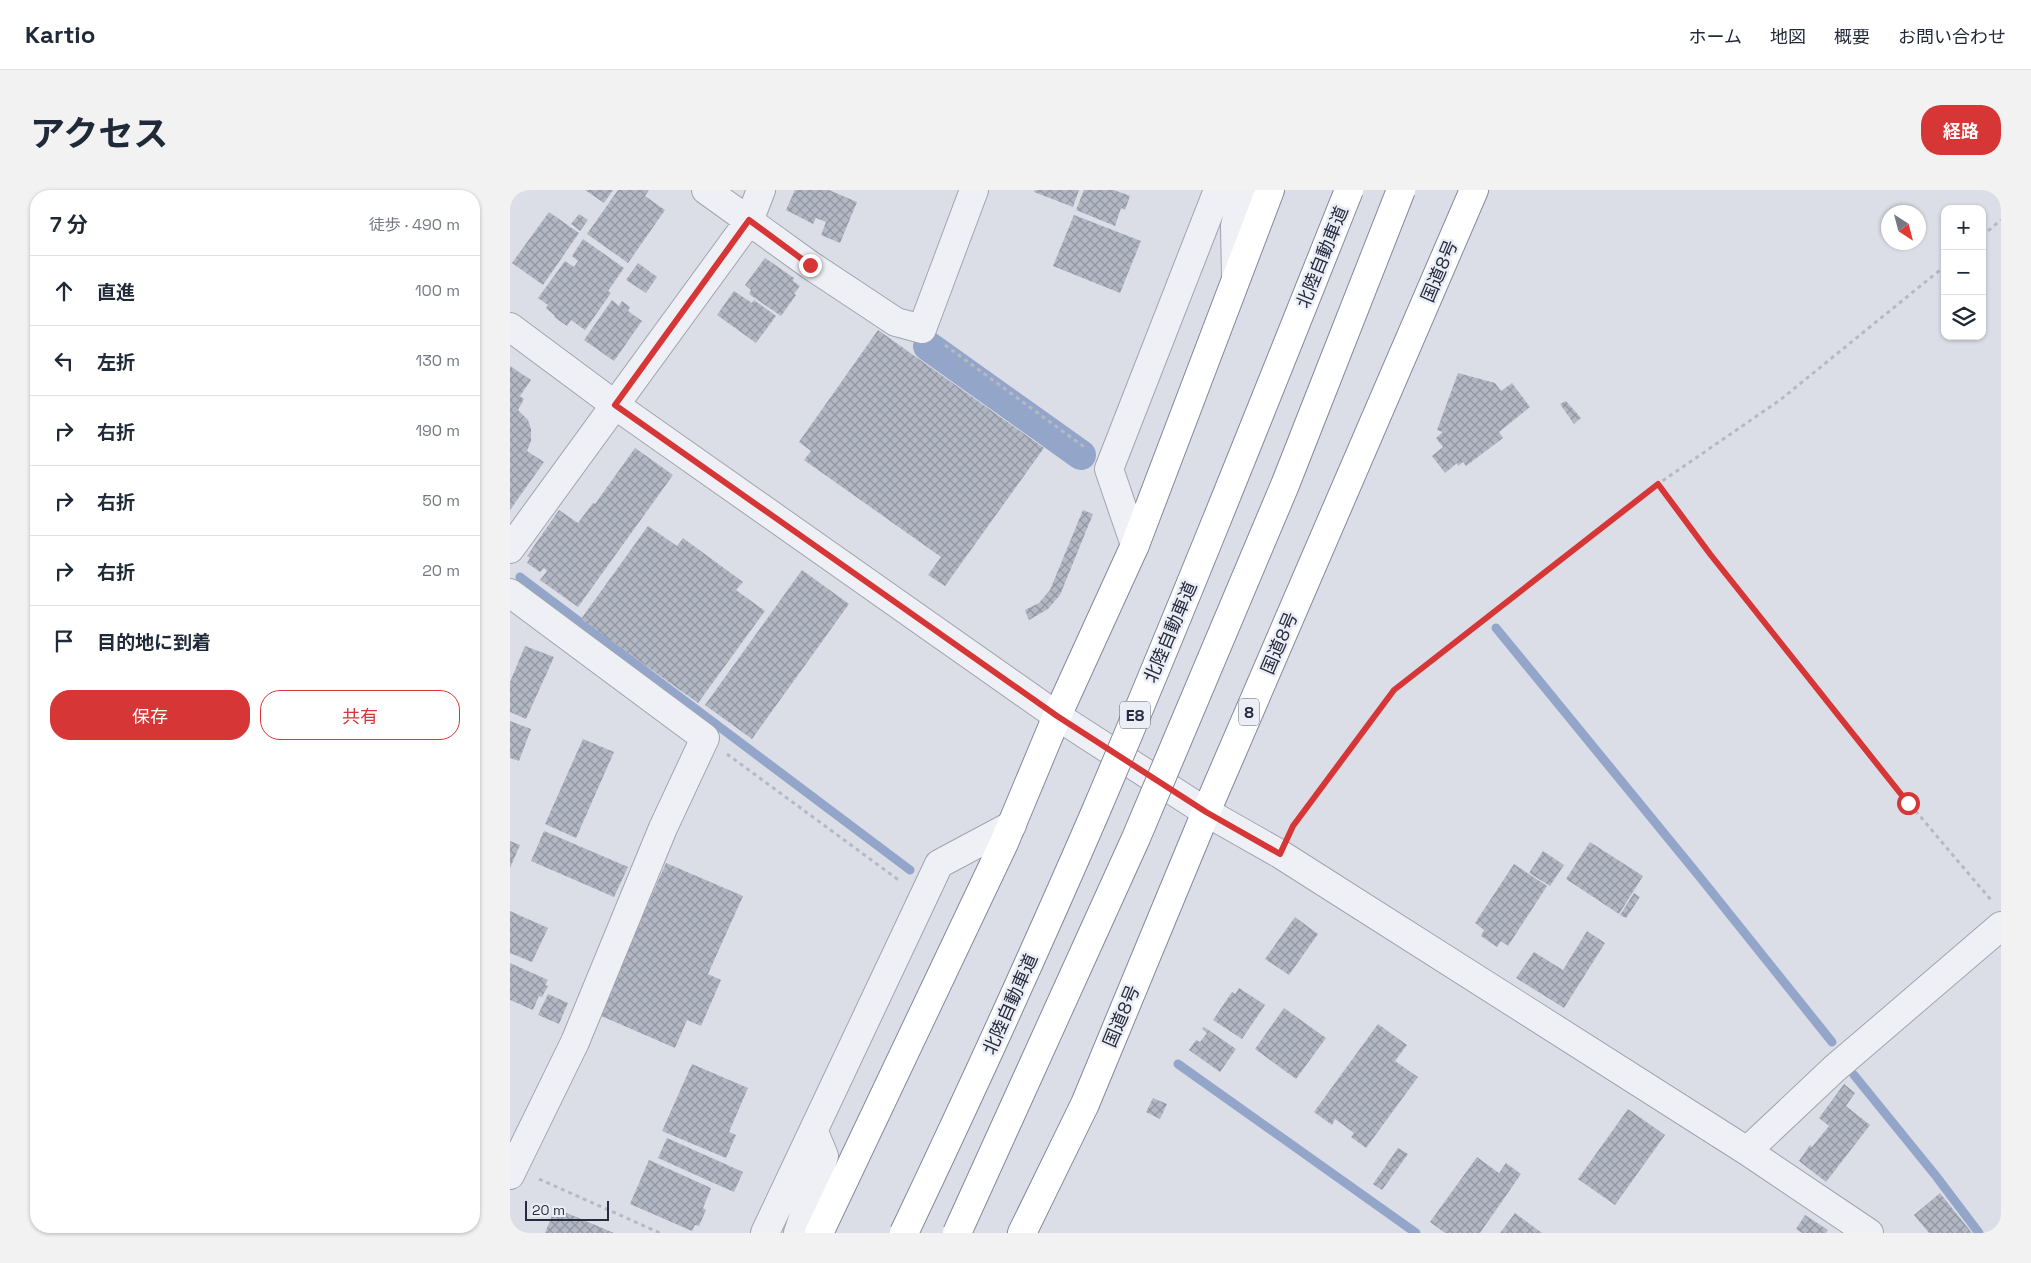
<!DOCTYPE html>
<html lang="ja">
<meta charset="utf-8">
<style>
:root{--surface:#fff;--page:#f2f2f3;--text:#1f2937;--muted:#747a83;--line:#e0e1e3;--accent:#d73637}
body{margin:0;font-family:"Space Grotesk","Noto Sans JP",sans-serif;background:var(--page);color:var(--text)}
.controls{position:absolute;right:15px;top:15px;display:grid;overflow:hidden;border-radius:10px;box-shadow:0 1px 4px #0004}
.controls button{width:45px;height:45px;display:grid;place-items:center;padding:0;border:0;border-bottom:1px solid var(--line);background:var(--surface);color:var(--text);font:25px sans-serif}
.compass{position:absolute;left:1371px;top:15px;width:45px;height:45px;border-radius:50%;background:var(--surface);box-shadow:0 1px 4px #0004;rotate:144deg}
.scale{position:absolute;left:15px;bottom:12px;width:84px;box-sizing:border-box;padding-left:5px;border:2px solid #252a3e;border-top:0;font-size:14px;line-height:18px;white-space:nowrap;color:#252a3e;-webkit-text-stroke:4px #ebeef5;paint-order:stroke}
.stop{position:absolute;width:15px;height:15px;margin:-11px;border:4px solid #d73637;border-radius:50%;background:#fff}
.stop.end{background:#d73637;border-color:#fff;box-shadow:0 1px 5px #0008}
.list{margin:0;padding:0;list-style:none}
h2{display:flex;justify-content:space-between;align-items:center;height:65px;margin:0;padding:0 20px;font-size:21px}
h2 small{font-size:16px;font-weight:400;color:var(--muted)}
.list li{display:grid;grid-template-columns:32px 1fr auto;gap:15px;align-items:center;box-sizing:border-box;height:70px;padding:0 20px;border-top:1px solid var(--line)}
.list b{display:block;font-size:19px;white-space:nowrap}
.list em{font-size:16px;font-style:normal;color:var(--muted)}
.actions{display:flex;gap:10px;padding:15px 20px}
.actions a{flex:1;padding:11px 0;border:1px solid var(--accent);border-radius:20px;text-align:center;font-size:18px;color:var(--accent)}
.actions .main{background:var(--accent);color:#fff}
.icon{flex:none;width:28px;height:28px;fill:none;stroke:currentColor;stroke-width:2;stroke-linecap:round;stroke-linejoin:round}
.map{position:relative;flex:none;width:1491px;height:1043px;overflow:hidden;border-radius:20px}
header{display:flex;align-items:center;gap:30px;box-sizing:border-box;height:70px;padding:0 25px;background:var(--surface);border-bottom:1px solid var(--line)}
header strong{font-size:24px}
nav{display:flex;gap:28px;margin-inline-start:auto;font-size:18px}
.intro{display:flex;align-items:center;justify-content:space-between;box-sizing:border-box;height:120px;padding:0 30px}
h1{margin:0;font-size:35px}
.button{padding:12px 22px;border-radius:20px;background:var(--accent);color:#fff;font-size:18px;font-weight:700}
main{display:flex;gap:30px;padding:0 30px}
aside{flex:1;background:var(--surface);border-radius:20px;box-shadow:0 1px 4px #0004}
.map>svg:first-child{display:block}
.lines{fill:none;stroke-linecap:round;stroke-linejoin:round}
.stream{stroke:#93a6ca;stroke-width:9}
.canal{stroke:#93a6ca;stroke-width:30}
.building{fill:url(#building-cross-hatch)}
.minor-casing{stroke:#a1a4b1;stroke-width:30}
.highway-casing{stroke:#82899f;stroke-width:30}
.path{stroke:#b6b9c2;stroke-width:3;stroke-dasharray:4 4;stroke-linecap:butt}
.minor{stroke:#eef0f5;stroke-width:28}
.highway{stroke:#fff;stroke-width:28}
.highway-bridge-casing{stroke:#82899f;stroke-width:30;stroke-linecap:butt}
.highway-bridge{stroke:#fff;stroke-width:28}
.route{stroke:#d73637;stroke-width:6}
.labels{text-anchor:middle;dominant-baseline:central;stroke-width:5;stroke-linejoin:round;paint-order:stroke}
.shield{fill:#ebeef5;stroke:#606575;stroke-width:1}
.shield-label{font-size:16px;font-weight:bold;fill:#252a3e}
.street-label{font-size:18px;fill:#252a3e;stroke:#ebeef5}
</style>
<header>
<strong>Kartio</strong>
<nav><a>ホーム</a><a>地図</a><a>概要</a><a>お問い合わせ</a></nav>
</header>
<div class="intro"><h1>アクセス</h1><a class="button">経路</a></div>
<main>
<aside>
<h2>7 分<small>徒歩 · 490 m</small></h2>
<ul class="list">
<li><svg class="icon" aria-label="ahead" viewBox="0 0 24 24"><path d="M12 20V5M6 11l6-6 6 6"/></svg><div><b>直進</b></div><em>100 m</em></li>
<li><svg class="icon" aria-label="left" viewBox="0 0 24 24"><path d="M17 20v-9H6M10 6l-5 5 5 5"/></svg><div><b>左折</b></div><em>130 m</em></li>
<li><svg class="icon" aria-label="right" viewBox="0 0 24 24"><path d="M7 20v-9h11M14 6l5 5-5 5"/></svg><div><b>右折</b></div><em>190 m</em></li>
<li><svg class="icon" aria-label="right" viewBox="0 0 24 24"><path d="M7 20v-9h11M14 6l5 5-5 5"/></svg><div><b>右折</b></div><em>50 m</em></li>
<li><svg class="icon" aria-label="right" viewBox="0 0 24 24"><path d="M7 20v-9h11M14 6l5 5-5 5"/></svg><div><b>右折</b></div><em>20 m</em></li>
<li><svg class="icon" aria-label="arrive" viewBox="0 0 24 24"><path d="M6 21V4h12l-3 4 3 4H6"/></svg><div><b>目的地に到着</b></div></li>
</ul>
<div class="actions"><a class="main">保存</a><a>共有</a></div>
</aside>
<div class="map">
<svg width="1491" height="1043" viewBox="0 0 1491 1043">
<defs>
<pattern id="building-cross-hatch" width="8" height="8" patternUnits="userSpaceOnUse" patternTransform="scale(1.25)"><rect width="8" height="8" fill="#b2b7c4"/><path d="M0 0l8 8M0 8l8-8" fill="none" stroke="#9195a1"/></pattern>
</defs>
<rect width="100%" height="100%" fill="#dcdee7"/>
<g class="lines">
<path class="stream" d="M10,387L400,680
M986,438L1189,686L1322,852
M668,874L906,1043
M1344,885L1426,986L1469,1043"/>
<path class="canal" d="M418,156L571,265"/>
</g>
<path class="building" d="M75,0H103L94,13Z
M108,0H139L135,6L155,20L118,73L77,44Z
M285,0H319L347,12L330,53L311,45L316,32L306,28L303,34L276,20Z
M525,0H569L563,17L524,2Z
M574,0H604L620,6L615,20L611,18L605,36L566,20Z
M39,22L69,43L33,95L2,73Z
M69,24L78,30L70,41L61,34Z
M564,25L631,51L610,103L543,76Z
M73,49L114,78L98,101L101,103L75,140L61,130L57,136L44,127L45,126L36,118L38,115L28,108L55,71L64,77L68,71L62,66Z
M255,68L284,88L283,91L290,96L284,104L286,105L271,126L239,104L241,100L235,95Z
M128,73L147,87L136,103L116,90Z
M224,101L242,113L244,110L266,126L246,153L207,125Z
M102,110L109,116L112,111L120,117L118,121L132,131L104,171L74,150Z
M368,140L534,258L435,396L418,385L431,367L294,270L301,261L289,252Z
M0,176L21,190L10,206L14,209L8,220L18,230L21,239V251L17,261L34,272L0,320Z
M948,183L985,193L991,201L1002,193L1020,217L989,242L993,248L956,276L953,272L948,276L947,273L935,283L922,266L933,257L926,248L933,242L927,240Z
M1056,211L1071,228L1064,234L1050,214Z
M125,258L163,285L68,417L30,390L37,381L34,378L30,382L17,373L20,368L17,366L49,320L68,333L83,313L85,314Z
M573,320L583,324L550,405L538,419L519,430L515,420L529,413L540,400Z
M138,336L167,356L173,348L233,392L226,400L255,421L188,513L71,429Z
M292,380L339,414L242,549L195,515Z
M15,456L44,467L16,529L0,522V492Z
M0,531L21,539L9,571L0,568Z
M73,549L104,562L66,648L35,634Z
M34,641L118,677L104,707L21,671Z
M0,651L10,655L0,678Z
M1080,652L1133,686L1109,724L1056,689Z
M1033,661L1054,675L1040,696L1019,683Z
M156,673L233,706L198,784L211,790L191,836L177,830L165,858L89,825Z
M1004,674L1037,696L998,756L991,751L987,757L971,746L974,740L965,733Z
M1124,703L1130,707L1116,728L1110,725Z
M0,721L38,738L22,772L0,763Z
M785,727L808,744L779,785L755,769Z
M1077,741L1095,753L1054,818L1006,788L1024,762L1053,780Z
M0,773L38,790L35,795L38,796L32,807L29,806L23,820L0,810Z
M729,798L755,815L732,849L703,830L722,802L725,804Z
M38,804L58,813L49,834L28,825Z
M774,818L816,848L786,889L745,859Z
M868,834L897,855L885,871L908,887L856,958L841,947L844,943L825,929L822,935L804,922Z
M694,837L726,859L710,882L679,860L686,850L690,852L697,843L692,839Z
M182,874L238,898L219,942L226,945L216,968L152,941Z
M1334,894L1345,903L1336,916L1360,935L1316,992L1289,971L1300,955L1302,957L1319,936L1309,928Z
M643,908L657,914L650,929L636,922Z
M1118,919L1155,945L1105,1015L1068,989Z
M157,948L233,982L224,1002L148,968Z
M888,958L898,964L872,1000L863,994Z
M967,967L989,983L996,973L1011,984L970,1043H935L920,1032Z
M139,970L201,998L193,1018L196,1020L189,1036L185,1035L182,1041L120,1014Z
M1430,1003L1462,1043H1419L1404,1025Z
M45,1018L104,1043H35Z
M1005,1023L1032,1043H990Z
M1295,1025L1318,1040L1316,1043H1292L1286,1039Z"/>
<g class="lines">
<g class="minor-casing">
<path id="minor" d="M196,0L300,75L386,132L412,139L464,0
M726,87L725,36L733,0
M0,137L105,215L547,526L696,622L770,664L1237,961L1324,879L1491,736
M625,355L599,279L708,0
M0,359L239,31L251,0
M0,403L195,548L153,638L65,852L0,985
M1237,961L1359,1043
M255,1043L429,674L502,635
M288,1043L314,966L304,942"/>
</g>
<g class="highway-casing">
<path id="highway" d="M309,1043L494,653L547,526L625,355L760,0
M512,1043L575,914L696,622L964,0"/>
</g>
<path class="path" d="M1472,46L1491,30
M435,155L577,259
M1148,294C1254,437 1366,576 1482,711
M217,564L390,691
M782,638L884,500L1148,294L1270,210L1435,76
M29,989L150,1043"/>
<use href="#minor" class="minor"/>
<use href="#highway" class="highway"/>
<g class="highway-bridge-casing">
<path id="highway-bridge" d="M394,1043C460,904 524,764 585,623C673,417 756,208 839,0
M447,1043L626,648L775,295L891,0"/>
</g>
<use href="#highway-bridge" class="highway-bridge"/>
</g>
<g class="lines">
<path class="route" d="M300,75L239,30L105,215L547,526L696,622L770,664L783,636L884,500L1148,294L1200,364L1398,613"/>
</g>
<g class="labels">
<g class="shield">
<rect x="729" y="508.5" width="20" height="27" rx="4"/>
<rect x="610" y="511.5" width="30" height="27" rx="4"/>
</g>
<g class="shield-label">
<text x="739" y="522">8</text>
<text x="625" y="525">E8</text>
</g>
<g class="street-label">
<text transform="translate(812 67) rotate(-68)">北陸自動車道</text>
<text transform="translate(929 81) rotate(-67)">国道8号</text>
<text transform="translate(660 442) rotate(-67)">北陸自動車道</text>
<text transform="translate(769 453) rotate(-67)">国道8号</text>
<text transform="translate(500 814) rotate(-66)">北陸自動車道</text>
<text transform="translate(611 826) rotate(-67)">国道8号</text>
</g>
</g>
</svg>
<div class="controls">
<button>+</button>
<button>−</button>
<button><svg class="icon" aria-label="layers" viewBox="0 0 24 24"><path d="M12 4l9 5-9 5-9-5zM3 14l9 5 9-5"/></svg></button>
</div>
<svg class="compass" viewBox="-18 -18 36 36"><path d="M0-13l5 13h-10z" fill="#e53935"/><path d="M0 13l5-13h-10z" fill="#747a83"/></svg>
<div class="scale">20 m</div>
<div class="stop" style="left:1398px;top:613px"></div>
<div class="stop end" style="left:300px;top:75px"></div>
</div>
</main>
